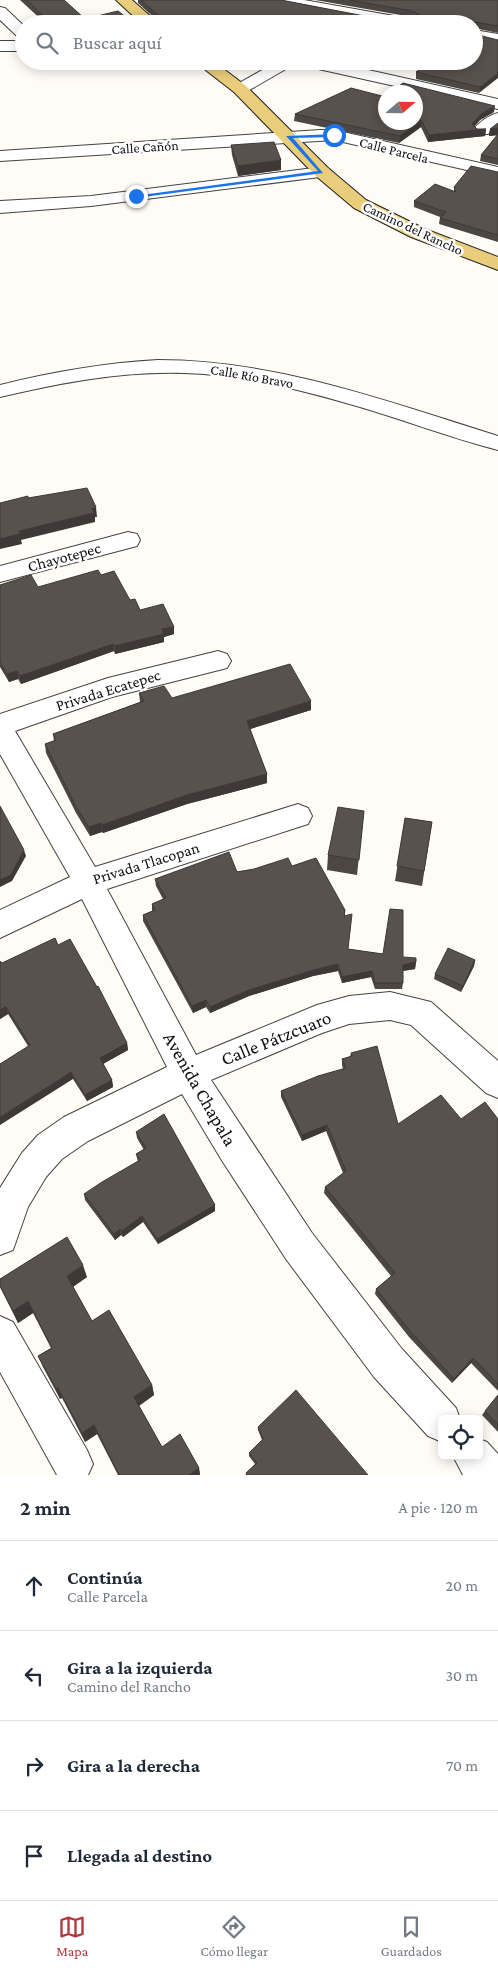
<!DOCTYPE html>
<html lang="es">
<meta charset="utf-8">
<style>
:root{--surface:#fff;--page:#f6f6f7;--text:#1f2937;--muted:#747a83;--line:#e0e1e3;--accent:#b1373e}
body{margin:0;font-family:"Crimson Pro",serif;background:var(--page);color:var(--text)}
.controls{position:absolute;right:15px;bottom:15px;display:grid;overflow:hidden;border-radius:8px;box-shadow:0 2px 12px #0003}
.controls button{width:45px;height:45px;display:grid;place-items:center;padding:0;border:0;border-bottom:1px solid var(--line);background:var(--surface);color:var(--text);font:25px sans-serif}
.compass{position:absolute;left:378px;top:85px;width:45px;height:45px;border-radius:50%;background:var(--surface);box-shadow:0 2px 12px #0003;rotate:70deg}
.stop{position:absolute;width:15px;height:15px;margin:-11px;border:4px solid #1a73e8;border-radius:50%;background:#fff}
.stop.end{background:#1a73e8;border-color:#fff;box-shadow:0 1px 5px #0008}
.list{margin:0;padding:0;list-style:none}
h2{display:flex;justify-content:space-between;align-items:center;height:65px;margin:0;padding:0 20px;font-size:21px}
h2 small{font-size:16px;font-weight:400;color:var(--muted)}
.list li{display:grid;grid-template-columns:32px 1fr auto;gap:15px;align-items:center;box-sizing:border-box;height:90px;padding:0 20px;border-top:1px solid var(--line)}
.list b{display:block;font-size:19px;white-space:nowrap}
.list p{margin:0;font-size:16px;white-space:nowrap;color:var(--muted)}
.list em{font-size:16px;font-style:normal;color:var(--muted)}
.icon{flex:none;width:28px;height:28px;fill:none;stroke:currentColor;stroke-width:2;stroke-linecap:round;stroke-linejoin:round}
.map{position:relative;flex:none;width:498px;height:1475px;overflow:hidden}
.search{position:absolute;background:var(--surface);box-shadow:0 2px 12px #0003;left:15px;right:15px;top:15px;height:55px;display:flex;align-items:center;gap:12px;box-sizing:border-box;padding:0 18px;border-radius:28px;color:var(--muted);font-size:19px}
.sheet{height:425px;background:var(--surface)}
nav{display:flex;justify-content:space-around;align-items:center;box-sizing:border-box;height:70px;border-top:1px solid var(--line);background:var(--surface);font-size:14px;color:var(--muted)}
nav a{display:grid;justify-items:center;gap:2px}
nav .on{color:var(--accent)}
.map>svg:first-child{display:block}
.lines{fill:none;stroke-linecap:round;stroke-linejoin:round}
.minor-casing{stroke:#434343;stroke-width:2}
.major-casing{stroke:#212121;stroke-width:2}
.minor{fill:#fff;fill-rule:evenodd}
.major{fill:#e9cd7a;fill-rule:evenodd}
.wall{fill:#4c4743}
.shaded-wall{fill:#3e3937}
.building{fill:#58524e;stroke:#3e3937}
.route{fill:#1a73e8}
.labels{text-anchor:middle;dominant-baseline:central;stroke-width:5;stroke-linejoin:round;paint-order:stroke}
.far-street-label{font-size:14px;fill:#101010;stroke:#fff}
.street-label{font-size:16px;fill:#101010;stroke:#fff}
.near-street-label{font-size:19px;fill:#101010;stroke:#fff}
</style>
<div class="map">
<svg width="498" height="1475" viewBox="0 0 498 1475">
<rect width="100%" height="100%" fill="#fefcf5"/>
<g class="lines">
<g class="minor-casing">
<path id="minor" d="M273,0H304L411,19L416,21L418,24H385L280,4L275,3Z
M0,7L5,8L24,26V40L19,38L0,20Z
M474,30L498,34V44L474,40Z
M0,41H24V51H0Z
M278,61H328L498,99V109L305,66L298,62L246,92H234L232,89L234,86Z
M498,113V126L488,134H476L473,130C479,122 489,115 498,113Z
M320,130H334L498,167V177L334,140L0,161V151Z
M322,167L328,168L331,172L328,176L91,206L0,213V201L91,196Z
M158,360C275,360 387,401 498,436V450C447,437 397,417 346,403C293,388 238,374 183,373C121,371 60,383 0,397V385C52,372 104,363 158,360Z
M128,532L137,534L140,540L137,546L0,582V566Z
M218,651L227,654L231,661L227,668L112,697L15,731L95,867L298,804L308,808L312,816L308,824L107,889L196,1055L317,1005L349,996L390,992L431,1002L498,1061V1098L486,1093L411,1025L390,1020L349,1024L322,1033L211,1080L312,1233L402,1349L456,1408L460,1419H442V1442L428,1436L374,1377L286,1259L221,1159L182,1094L88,1141L62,1159L46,1177L28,1207L13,1250L0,1255V1188L22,1153L38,1135L64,1117L167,1067L82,899L0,938V910L70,877L0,754V714L108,678Z
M0,1316L13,1322L87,1450L93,1464L88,1475H57L0,1372Z
M479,1439L487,1442L498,1454V1475H463L453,1456H479Z"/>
</g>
<g class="major-casing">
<path id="major" d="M116,0H132L159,24H142Z
M194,61H213L246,86L328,168L366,200L425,229L498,257V270L411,237L354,208L316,176L234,92Z"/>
</g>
<use href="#minor" class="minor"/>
<use href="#major" class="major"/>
</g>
<path class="wall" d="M20,0H64L85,19L135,24H46Z
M138,0H281L385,20L416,19L412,17L315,0H498V33L474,28V24H160V23L138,3Z
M498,40L479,93L416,79V72L426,65L392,61H474Z
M135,61H184V67L136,69Z
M416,92L494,112L480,120L474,126L477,129H486L485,136L428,142L421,127L399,143L294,121L295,114L385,97Z
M498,123V165L480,161L481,155L498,135L489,136L490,129Z
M231,145L281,170L238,176L232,155Z
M498,172V242L439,224L440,217L414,207V201L454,191V187Z
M101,575L140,610L174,627V634L164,637V642L115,654L114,651L21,684L18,679L9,682L0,667V585L38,587Z
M139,693L172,698L311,701V710L250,729L267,774V783L187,804L103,833L102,832L90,836L76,813L46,753L45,744L54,741L53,734L140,702Z
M364,811L357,875L327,870L328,855Z
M405,818L432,822L422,886L395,881Z
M292,866L345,910V916L348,949L403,957L416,962L415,969L403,971V983L402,989H375L371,977L342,983L338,971L313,976L249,996L210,1013L206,1007L193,1013L143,921V915L152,911V904L163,899L156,886L155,879Z
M58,945L127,1043L128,1050L103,1064L112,1080L113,1087L87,1101L73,1079L28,1046L8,1014L0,1019L2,963Z
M475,960L474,966L461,992L434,979L435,974Z
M351,1053L398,1124L461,1119H498V1391L471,1363L452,1383L409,1337L375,1294L376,1289L391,1276L324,1193L325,1187L343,1173L326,1131L302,1141L281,1097V1091L343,1069L342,1065V1059L350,1057Z
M136,1132L215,1205V1211L158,1244L143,1222L123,1237L121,1235L115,1240L85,1200L84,1194L138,1162L136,1154L144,1150L137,1138Z
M87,1277L73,1287L92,1321L152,1385L154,1395L139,1406L162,1447L199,1468L200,1475H118L97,1434L85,1442L62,1398L60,1399L43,1367L38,1356L51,1348L33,1313L18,1323L0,1287V1279Z
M498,1395V1432L482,1415L485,1411Z
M258,1427L368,1475H246V1473L255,1464L249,1456V1453L262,1440L258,1430Z"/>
<path class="shaded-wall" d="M498,73V78L479,93L480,87Z
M495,106L494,112L480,120L471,130L472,124L481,114Z
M421,120V127L399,143L400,136Z
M498,128V135L489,136L490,129Z
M486,129L485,136L428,142L429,135Z
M281,160V170L238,176V166Z
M96,507L97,517H95V522L21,540L22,544L0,549V539L19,531Z
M174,627V634L164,637V642L115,654V646L162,629Z
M113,644L114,651L21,684L20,676Z
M17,671L18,679L9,682L7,674Z
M311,701V710L247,730V721Z
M267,774V783L187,804L103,833L102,825L187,795Z
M101,823L102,832L90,836L89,827Z
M24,850L26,856L12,881L0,887V880Z
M475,960L474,966L461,992L463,986Z
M416,962L415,969L402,971L403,965Z
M338,964V971L313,976L249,996L210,1013V1007L249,990L314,970Z
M372,971L371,977L342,983V977Z
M206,1000V1007L193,1013L192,1006Z
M6,1007L8,1014L0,1019V1010Z
M127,1043L128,1050L101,1065L100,1058Z
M71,1072L73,1079L0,1125V1117Z
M112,1080L113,1087L87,1101L85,1095Z
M327,1125L326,1131L302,1141V1135Z
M215,1205V1211L158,1244L157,1239Z
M142,1216L143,1222L123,1237L122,1231Z
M120,1229L121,1235L115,1240L114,1234Z
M83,1265L87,1277L71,1288L67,1276Z
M28,1301L33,1313L18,1323L13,1311Z
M473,1358L471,1363L452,1383L454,1379Z
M152,1385L154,1395L137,1407L134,1397Z
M58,1388L62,1398L60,1399L56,1389Z
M94,1425L97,1434L85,1442L82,1433Z
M199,1468L200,1475H189Z"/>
<path class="building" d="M27,0H64L85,19L118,11L135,24H55L39,12Z
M141,0H281L385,20L420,19L418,14L412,11L349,0H498V26L475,22L473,24H183L160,19V17Z
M474,34L498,40V73L480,87L416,72L431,61H474Z
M403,83L495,106L481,114L472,124L477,129H486L429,135L421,120L400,136L295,114L351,88L386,97V122H416V92H391Z
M498,123V128L490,129Z
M498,134V159L481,155Z
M274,142L281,160L238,166L231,145Z
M471,166L498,172V235L440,218L446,212L414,201L435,184L456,192L454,187Z
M87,488L96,507L92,508L94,513L19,531L20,534L0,539V503L28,496V498Z
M98,570L101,575L114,571L130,600L135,599L140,610L163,604L174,627L162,629L164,634L115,646L113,644L20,676L17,671L7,674L0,662V585L31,575L38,587Z
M290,664L311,701L247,721L267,774L187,795L102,825L101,823L89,827L75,805L45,744L56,740L53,734L144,701L139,693L164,686L172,698Z
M0,806L24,850L11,875L0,880Z
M338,807L364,811L359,860L328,855Z
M405,818L432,822L424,871L397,866Z
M229,852L237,872L254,869L288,858L292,866L316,858L345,910L344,916L352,914L348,949L383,954L390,909L403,910V957L416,958V962L403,965V983H375L372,971L342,977L338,964L314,970L249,990L210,1007L206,1000L192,1006L143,915L155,910L152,904L166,898L155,879Z
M55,938L58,945L70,939L97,987L98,986L127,1043L100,1058L112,1080L85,1095L71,1072L0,1117V1064L30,1045L6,1007L0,1010V961L2,963Z
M448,948L475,960L463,986L435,974Z
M377,1046L398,1124L441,1095L461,1119L485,1102L498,1119V1384L473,1358L454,1379L411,1332L376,1289L395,1273L325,1187L346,1171L327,1125L302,1135L281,1091L318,1076L346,1068L342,1059L352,1056L351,1053Z
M164,1114L215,1205L157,1239L142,1216L122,1231L120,1229L114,1234L84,1194L102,1182L140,1160L136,1154L146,1148L136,1132Z
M67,1237L83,1265L67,1276L92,1321L109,1310L152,1385L134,1397L162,1447L180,1434L199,1468L189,1475H119L94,1425L82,1433L58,1388L56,1389L38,1356L52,1348L28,1301L13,1311L0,1286V1279Z
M296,1390L368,1475H247L246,1473L257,1463L249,1453L263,1439L258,1427Z
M498,1395V1425L485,1411Z"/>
<path class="route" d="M336,134L334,137L293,138L323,173L136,198L134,196L318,171L286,136Z"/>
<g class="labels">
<g class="far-street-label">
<text transform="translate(145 147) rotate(-4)">Calle Cañón</text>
<text transform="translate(394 150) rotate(14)">Calle Parcela</text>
<text transform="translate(413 228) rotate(25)">Camino del Rancho</text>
<text transform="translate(252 376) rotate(10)">Calle Río Bravo</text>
</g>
<g class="street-label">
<text transform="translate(64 557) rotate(-15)">Chayotepec</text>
<text transform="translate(108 690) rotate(-17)">Privada Ecatepec</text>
<text transform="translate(146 863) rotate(-17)">Privada Tlacopan</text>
</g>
<g class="near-street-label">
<text transform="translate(276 1038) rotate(-22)">Calle Pátzcuaro</text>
<text transform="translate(200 1089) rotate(60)">Avenida Chapala</text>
</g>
</g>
</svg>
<div class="controls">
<button><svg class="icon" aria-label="locate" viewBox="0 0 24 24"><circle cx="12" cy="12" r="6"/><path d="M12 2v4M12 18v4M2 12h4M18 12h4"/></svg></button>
</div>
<svg class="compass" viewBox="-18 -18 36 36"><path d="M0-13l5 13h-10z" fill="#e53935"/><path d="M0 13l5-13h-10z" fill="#747a83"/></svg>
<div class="stop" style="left:334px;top:135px"></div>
<div class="stop end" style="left:136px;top:196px"></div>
<div class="search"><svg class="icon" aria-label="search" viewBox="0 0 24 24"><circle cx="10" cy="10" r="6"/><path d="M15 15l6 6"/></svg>Buscar aquí</div>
</div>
<section class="sheet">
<h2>2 min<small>A pie · 120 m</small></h2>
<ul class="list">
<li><svg class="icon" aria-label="ahead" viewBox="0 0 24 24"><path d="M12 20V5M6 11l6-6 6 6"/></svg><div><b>Continúa</b><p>Calle Parcela</p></div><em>20 m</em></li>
<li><svg class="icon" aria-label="left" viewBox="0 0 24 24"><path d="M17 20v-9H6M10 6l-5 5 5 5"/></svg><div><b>Gira a la izquierda</b><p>Camino del Rancho</p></div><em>30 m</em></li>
<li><svg class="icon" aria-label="right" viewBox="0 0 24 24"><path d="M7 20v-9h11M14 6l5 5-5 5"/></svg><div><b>Gira a la derecha</b></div><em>70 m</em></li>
<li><svg class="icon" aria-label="arrive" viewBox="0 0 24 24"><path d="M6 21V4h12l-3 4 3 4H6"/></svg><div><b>Llegada al destino</b></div></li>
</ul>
</section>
<nav>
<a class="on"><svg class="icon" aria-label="map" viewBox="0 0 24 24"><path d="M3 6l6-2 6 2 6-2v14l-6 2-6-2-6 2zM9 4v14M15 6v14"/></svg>Mapa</a>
<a><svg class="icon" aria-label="directions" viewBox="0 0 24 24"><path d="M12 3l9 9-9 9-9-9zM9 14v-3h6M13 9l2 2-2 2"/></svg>Cómo llegar</a>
<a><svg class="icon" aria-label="saved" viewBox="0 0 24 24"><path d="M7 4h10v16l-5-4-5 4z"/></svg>Guardados</a>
</nav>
